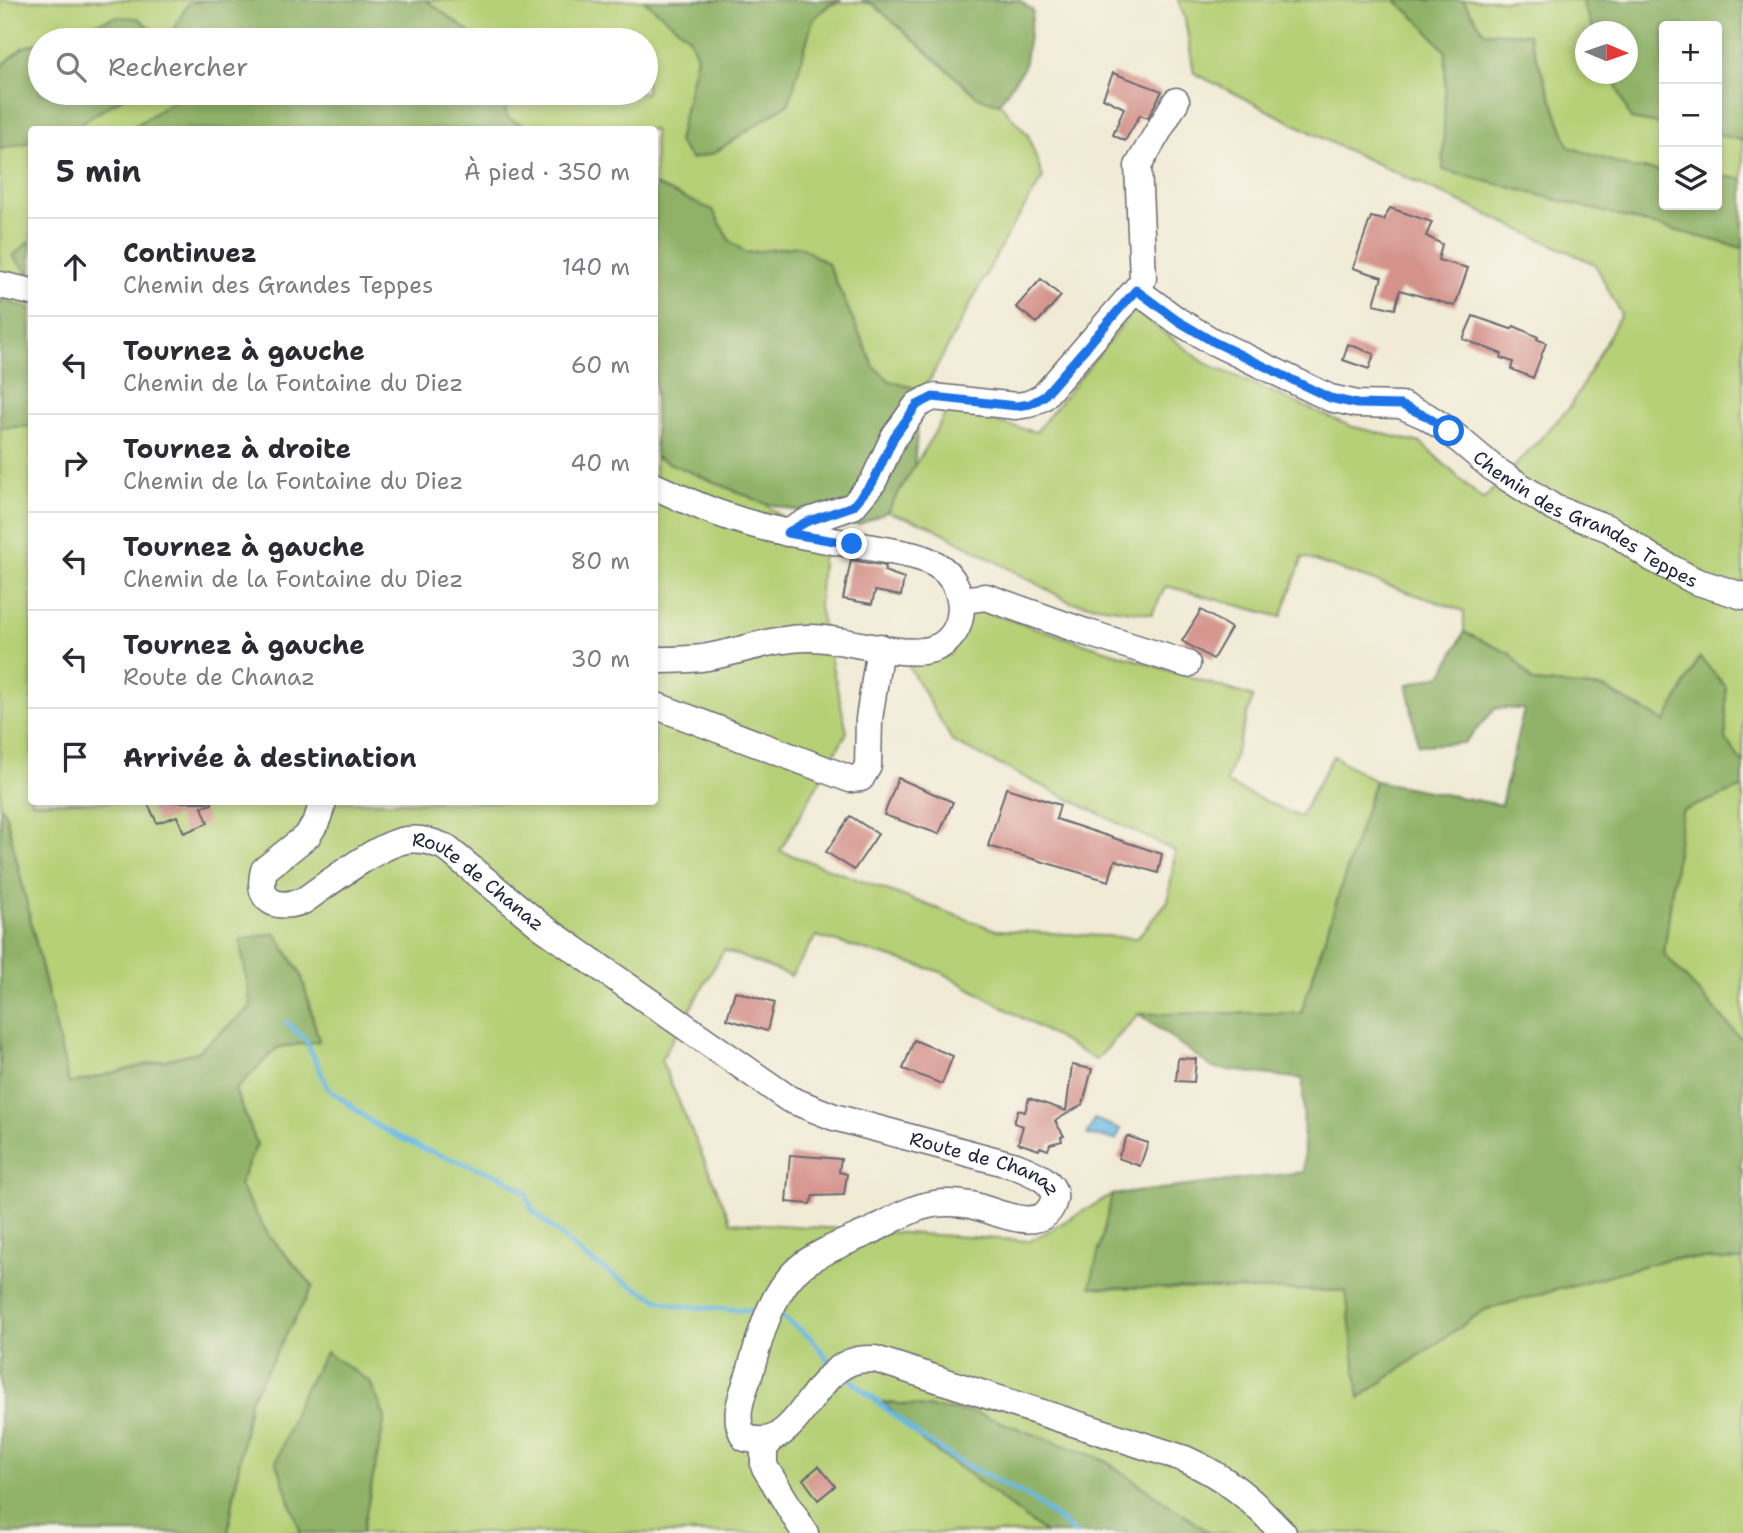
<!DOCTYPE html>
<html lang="fr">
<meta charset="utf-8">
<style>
:root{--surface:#fff;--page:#f7f7f7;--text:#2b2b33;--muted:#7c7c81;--line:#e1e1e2}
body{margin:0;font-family:"Shantell Sans",sans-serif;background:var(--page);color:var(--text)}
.controls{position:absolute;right:21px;top:21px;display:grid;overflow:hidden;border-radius:7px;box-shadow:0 4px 10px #0003}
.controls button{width:63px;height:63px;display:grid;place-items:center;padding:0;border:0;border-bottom:2px solid var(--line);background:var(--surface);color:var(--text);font:35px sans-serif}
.compass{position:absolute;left:1575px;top:21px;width:63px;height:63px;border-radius:50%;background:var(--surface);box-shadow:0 4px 10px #0003;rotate:92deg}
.stop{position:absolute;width:21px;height:21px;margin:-16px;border:5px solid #1a73e8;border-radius:50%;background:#fff}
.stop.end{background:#1a73e8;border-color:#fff;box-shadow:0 2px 7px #0008}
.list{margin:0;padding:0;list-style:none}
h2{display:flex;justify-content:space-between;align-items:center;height:91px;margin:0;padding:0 28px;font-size:30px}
h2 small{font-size:23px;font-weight:400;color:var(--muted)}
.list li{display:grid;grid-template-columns:46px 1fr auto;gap:21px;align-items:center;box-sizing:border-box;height:98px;padding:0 28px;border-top:2px solid var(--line)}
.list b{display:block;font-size:26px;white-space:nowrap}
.list p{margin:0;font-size:23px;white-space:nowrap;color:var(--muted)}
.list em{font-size:23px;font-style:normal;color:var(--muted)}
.icon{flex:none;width:38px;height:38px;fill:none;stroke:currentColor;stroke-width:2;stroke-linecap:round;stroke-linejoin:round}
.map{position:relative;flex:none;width:1743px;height:1533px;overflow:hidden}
.search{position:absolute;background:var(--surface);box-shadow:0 4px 10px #0003;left:28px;top:28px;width:630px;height:77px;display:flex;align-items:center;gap:18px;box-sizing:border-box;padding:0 24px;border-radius:38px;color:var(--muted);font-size:26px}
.panel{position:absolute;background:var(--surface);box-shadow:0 4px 10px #0003;left:28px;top:126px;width:630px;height:679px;border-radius:7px}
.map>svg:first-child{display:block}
.green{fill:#b5d076;stroke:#6c7958;stroke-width:2}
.forest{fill:#90b267;stroke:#596a51;stroke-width:2}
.water{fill:#68b9e3;stroke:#456e8f;stroke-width:2}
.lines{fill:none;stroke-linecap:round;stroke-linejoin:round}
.stream{stroke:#68b9e3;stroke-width:5}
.building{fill:#d4928b}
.minor-casing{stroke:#6a6871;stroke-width:29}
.minor{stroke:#fff;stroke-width:26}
.route{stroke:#1a73e8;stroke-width:9}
.labels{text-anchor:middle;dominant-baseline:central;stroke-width:7;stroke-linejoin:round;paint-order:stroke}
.street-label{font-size:19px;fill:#22223b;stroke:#f7f3e8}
</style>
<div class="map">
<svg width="1743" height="1533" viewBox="0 0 1743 1533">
<rect width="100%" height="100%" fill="#f7f3e8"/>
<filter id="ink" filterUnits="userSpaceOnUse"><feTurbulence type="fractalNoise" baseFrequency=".0143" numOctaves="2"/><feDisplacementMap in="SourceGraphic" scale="14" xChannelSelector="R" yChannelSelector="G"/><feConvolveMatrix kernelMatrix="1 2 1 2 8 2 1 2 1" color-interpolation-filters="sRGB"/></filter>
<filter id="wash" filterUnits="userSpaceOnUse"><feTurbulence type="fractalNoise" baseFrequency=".00686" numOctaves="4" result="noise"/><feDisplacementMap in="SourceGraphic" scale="28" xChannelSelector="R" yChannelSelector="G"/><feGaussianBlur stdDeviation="1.57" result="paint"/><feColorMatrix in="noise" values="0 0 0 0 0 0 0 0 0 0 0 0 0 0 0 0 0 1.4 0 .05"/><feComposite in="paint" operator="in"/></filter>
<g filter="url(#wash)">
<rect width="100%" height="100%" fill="#f1ebd5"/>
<path class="green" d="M0,0H205L188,4L172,32L163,38L138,18L40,40V42L22,48L0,68Z
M426,0H644L689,37L697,56L678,142L789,103C793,86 806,30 814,19C828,0 851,0 873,4L978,97L999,103L1028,135L1043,178L1007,235L931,378L921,390L890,381L874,367L828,264L799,246L746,253L729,240L712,210L655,185L654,130L532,129L508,118L500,93H646V40H474L469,32Z
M1178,0H1395L1421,23L1446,52L1443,170L1743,248V763L1726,740V687L1699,658L1666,722L1604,688L1533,682L1464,632V611L1303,557L1281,617L1166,586L1152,614L1070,602L929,525L887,512L948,410L1036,432L1134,310L1205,363L1350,426L1421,443L1483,500L1571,406L1621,314L1595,264L1338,146L1194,73L1185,19Z
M1463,0H1581L1594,31L1586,32V74H1611L1631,119L1664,125V171L1631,168L1569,147L1528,34L1484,32Z
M130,93H186L130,129L71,130Z
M1717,135L1743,140V179L1717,176Z
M31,142V240L13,256L31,276V309L0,300V149Z
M31,426L32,802H654L655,457L764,503L823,549L819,607L847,732L780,851L996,930L1137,938L1168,901L1175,851L953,742L906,662L950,655L973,608L1253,697L1226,783L1300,817L1333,756L1375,781L1301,1013L1139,1014L1096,1060L941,972L816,936L791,976L724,950L661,1060L731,1222L1030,1241L1112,1195L1091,1287L1346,1291L1360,1397L1484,1310L1671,1258L1743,1260V1533H1210L1104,1460L976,1413L885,1402L924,1443L970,1475L1045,1533H362L385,1417L276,1462L301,1533H228L249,1402L313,1286L269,1236L239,1185L257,1144L235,1090L277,1048L319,1041L301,974L275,933L241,940L252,1007L197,1052L69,1084L6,815L0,805V428Z
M1743,787V1041L1664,954L1682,811Z"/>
<path class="forest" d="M205,0H426L469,32L474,40H46L115,17L137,18L163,38L172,32L188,4Z
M644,0H842L829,4L813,20L789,103L714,153L691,159L678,142L697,56L689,37Z
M861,0H1019L1033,11L1024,67L999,103L978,97L873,4Z
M1395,0H1463L1484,32L1528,34L1569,147L1631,168L1664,171V205H1717V176L1743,179V248L1443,170L1446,52L1421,23Z
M1581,0H1743V140L1717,135V26H1664V125L1631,119L1611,74H1628V32L1594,31Z
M40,42V93H130L71,129L32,130L31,142L0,149V68L22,48Z
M186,93H500L508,118L532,129H130Z
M655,185L713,210L729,240L746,253L799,246L828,264L874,367L890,381L921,390L914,467L887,512L858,525L764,503L655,457Z
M31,240V276L13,256Z
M0,300L31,309V426L0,428Z
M1464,632L1511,654L1533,682L1604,688L1665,722L1700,657L1726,687V740L1743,763V787L1682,811L1664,954L1743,1041V1153L1740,1168L1743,1171V1260L1671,1258L1484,1310L1359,1398L1346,1291L1090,1287L1112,1195L1304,1172L1303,1079L1213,1068L1139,1014L1301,1013L1375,781L1501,805L1524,709L1496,708L1464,743L1418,745L1407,685L1443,674Z
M0,805L6,815L69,1084L197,1052L251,1007L240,940L275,933L301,974L319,1041L277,1048L235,1090L257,1144L239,1185L269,1236L313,1286L249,1402L228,1533H0Z
M326,1352L370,1382L385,1417L362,1533H301L276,1462L300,1397Z
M883,1402L976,1413L1104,1460L1210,1533H1045L970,1475L924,1443Z"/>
<path class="water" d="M1094,1119L1121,1129L1116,1140L1087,1135Z"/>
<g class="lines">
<path class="stream" d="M286,1022L306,1040L328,1088L377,1126L423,1149L503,1177L526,1193L532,1210L584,1256L618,1278L659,1300L679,1306L758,1311
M780,1315L812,1339L829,1361
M846,1376L914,1432L951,1457L1031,1498L1075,1533"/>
</g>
<g id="blocks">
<path class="building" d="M1113,73L1162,91L1148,118L1140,115L1125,141L1113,135L1124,108L1103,98Z
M1390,208L1432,222L1426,236L1442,244L1438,260L1468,268L1455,306L1400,290L1395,309L1374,304L1382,277L1353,268L1371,217L1384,220Z
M1041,279L1061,296L1037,323L1016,307Z
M1473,316L1511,329L1514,326L1538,337L1537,339L1546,343L1533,378L1511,369L1513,362L1501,358L1502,354L1463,339Z
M1348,344L1374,354L1369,369L1343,360Z
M851,560L886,566L884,571L904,578L901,596L875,591L872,604L843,599Z
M1201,610L1231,628L1213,659L1182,641Z
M898,778L953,802L939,834L884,815Z
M1006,788L1060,805L1056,819L1162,854L1158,873L1115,860L1109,881L988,846Z
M147,802H212V804L202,807L208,823L184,833L177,816L157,823Z
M850,816L878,834L854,870L826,852Z
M735,991L774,1003L767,1031L727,1019Z
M914,1040L953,1056L942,1084L903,1069Z
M1178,1058L1196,1059L1194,1082L1176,1081Z
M1072,1065L1092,1069L1083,1104L1055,1121L1064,1136L1061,1137L1062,1141L1050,1144L1048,1150L1040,1147L1039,1150L1018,1143L1023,1126L1014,1123L1018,1110L1025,1112L1029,1098L1066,1111Z
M1127,1136L1148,1143L1140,1166L1118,1158Z
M790,1155L841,1159L839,1172L847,1174L844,1195L813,1196L810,1204L786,1202Z
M819,1466L835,1486L818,1500L803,1479Z"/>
</g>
</g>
<g filter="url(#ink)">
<use href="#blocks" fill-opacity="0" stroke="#6a6871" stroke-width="2"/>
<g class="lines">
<g class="minor-casing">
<g id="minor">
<path d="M0,285L32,292"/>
<path id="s1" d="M1136,290L1178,321L1212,341L1330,398L1357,404L1401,405L1426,416L1449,431L1494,469L1554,508L1610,529L1652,558L1695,581L1743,596"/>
<path d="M654,486C700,507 735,522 785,532C814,538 844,543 874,548C894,552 917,554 935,564C973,585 969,646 923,651C893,655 845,639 812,638C776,637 742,651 708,657C690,660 672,660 654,660"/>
<path d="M787,533L806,522L853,506L873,482L894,437L917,405L933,397L1016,406L1029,404L1043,397L1141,284L1143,278L1138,166L1176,101"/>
<path d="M962,600L986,597L1085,632L1187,664"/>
<path d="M654,705L850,779L861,778L868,766L869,719L880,647"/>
<path id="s2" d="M323,802L317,820L308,835L264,870C256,902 276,910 303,901C328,884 380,843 407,840C421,838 432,842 445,847L541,926L789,1099L834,1117L1016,1166C1030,1172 1061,1182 1053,1203C1041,1236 994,1210 971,1205C959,1203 947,1202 934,1204C912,1207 891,1221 871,1231C849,1241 823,1250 804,1264C771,1289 761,1334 750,1372C743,1394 731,1417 745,1438C754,1440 764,1442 773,1438C806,1422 819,1368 858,1360C863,1359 870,1359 875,1359L1185,1459C1229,1479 1250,1498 1283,1533"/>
<path d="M772,1439L764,1448V1466L805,1533"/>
</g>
</g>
<use href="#minor" class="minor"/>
</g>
</g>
<g class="lines" filter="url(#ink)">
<path class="route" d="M852,544L787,533L806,522L853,506L873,482L894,437L917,405L933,397L1016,406L1030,404L1043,397L1136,290L1178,321L1212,341L1330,398L1357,404L1401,405L1426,416L1449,431"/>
</g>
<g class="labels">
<g class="street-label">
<text stroke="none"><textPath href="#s1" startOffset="513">Chemin des Grandes Teppes</textPath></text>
<text stroke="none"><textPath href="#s2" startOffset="366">Route de Chanaz</textPath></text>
<text stroke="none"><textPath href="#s2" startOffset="954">Route de Chanaz</textPath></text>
</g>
</g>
</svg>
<div class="controls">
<button>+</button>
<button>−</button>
<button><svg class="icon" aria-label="layers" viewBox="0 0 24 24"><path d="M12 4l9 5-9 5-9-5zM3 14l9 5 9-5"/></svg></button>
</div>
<svg class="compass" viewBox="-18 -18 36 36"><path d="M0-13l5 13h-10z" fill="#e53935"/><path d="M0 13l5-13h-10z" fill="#7c7c81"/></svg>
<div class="stop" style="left:1449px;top:431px"></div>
<div class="stop end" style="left:852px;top:544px"></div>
<div class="search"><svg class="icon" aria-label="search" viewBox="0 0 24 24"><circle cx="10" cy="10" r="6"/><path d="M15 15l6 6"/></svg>Rechercher</div>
<section class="panel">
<h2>5 min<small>À pied · 350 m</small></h2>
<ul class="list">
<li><svg class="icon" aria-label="ahead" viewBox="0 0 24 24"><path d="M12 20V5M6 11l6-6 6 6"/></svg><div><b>Continuez</b><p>Chemin des Grandes Teppes</p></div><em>140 m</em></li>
<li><svg class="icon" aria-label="left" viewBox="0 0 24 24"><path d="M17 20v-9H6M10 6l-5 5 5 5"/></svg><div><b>Tournez à gauche</b><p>Chemin de la Fontaine du Diez</p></div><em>60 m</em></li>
<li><svg class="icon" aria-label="right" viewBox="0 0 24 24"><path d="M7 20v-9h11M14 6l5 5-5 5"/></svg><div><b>Tournez à droite</b><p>Chemin de la Fontaine du Diez</p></div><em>40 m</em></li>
<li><svg class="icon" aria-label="left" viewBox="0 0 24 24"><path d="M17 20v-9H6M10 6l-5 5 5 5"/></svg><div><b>Tournez à gauche</b><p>Chemin de la Fontaine du Diez</p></div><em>80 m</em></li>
<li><svg class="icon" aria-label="left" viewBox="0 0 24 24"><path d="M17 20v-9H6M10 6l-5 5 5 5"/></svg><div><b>Tournez à gauche</b><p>Route de Chanaz</p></div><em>30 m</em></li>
<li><svg class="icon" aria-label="arrive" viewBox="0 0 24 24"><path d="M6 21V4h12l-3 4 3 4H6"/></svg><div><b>Arrivée à destination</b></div></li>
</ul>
</section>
</div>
